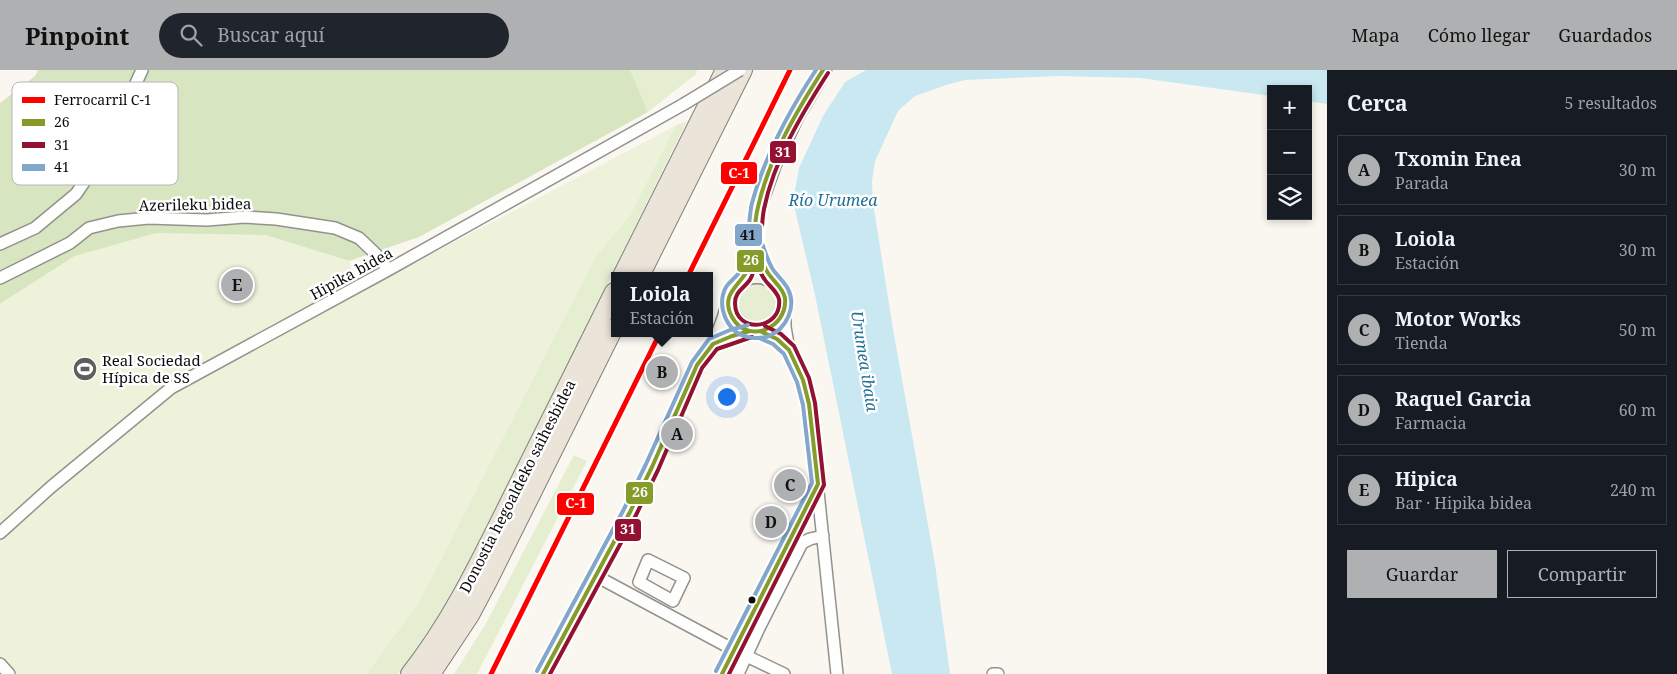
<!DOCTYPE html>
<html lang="es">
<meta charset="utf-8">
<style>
:root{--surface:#171b24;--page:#20242c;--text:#f1f3f6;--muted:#9ea1a6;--line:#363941;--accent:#afb0b1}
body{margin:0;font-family:"Noto Serif",serif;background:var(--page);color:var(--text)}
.controls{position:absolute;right:15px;top:15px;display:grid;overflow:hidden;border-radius:0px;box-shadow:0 2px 8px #0003}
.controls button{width:45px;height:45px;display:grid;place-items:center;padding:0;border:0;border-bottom:1px solid var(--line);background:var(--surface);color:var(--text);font:25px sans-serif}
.you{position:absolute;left:726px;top:326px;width:18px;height:18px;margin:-12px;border:4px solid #fff;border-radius:50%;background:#1a73e8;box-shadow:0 0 0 8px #1a73e833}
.badge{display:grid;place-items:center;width:32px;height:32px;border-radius:50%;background:var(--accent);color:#111;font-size:16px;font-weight:700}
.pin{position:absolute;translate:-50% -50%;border:2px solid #fff;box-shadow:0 1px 5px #0006}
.popup{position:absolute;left:611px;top:202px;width:102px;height:65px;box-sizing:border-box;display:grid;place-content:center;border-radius:0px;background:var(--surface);filter:drop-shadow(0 1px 4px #0005);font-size:16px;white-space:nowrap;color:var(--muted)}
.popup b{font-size:19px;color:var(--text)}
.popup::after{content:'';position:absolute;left:50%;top:100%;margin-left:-10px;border:10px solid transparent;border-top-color:var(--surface)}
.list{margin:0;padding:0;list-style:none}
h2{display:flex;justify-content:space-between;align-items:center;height:65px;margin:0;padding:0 20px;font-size:21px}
h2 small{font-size:16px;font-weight:400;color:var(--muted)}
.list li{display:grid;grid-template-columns:32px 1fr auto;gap:15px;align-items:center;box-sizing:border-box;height:70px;margin:0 10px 10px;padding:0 10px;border:1px solid var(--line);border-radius:0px}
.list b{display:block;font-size:19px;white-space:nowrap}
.list p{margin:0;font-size:16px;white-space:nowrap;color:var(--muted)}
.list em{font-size:16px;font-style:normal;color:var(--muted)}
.actions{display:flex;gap:10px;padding:15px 20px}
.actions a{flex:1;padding:11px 0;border:1px solid var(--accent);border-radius:0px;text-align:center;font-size:18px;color:var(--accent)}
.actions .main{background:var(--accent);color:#111}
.icon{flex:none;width:28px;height:28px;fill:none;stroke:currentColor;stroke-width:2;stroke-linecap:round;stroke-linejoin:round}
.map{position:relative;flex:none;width:1327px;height:604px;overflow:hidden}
header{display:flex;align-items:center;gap:30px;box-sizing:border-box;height:70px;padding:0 25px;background:var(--accent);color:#111}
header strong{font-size:24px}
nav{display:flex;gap:28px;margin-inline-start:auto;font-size:18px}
.search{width:350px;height:45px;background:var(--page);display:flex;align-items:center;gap:12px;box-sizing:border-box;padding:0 18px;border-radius:28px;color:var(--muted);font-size:19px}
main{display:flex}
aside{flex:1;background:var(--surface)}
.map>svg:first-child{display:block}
.green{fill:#e6eed1}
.forest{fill:#d7e5c0}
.pitch{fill:#eef2db}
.water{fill:#c9e8f2}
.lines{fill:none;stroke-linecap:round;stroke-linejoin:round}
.minor-casing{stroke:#93928f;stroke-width:14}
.secondary-casing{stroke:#8a8885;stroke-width:19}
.primary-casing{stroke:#807f7c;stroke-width:20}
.minor{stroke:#fefefd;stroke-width:11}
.secondary{stroke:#f4f1e8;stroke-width:16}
.primary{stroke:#eae4d9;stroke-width:18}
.minor-bridge-casing{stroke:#93928f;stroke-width:14;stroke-linecap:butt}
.minor-bridge{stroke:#fefefd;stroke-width:11}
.bus-1-casing{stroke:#fff;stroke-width:8}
.bus-2-casing{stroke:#fff;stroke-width:8}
.bus-3-casing{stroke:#fff;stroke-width:8}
.bus-1{stroke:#859b2a;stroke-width:4}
.bus-2{stroke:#941231;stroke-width:4}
.bus-3{stroke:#83a6cb;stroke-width:4}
.rail-1-casing{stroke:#fff;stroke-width:9}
.rail-1{stroke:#f00;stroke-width:5}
.bus-dot{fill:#0c0c0c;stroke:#fff;stroke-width:2}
.labels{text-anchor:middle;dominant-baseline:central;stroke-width:5;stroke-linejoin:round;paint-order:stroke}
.street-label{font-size:15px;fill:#0c0c0c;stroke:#fff}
.poi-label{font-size:15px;fill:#0c0c0c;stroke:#fff;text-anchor:start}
.water-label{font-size:16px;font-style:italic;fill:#1d6f97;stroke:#fff}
.key{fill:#fff;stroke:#b6b6b6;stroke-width:1}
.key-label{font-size:14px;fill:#0c0c0c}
.line-badge{stroke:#fff;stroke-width:2}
.badge-label{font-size:14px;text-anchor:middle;font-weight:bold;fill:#fff}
.pale-badge-label{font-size:14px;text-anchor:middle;font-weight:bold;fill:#111}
</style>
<header>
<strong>Pinpoint</strong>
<div class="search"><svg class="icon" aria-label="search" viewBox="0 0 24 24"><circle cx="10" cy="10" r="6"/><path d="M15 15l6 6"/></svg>Buscar aquí</div>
<nav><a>Mapa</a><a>Cómo llegar</a><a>Guardados</a></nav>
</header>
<main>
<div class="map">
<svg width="1327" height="604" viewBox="0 0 1327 604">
<rect width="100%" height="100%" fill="#faf7f0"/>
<path class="green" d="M630,0H697L696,4L648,42Z
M687,51L514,404L449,529L411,589L398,604H366L419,532L595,187L630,145L675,56Z
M737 233a19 19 0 1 1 38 0a19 19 0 1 1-38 0Z
M574,385L587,391L477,604H454L485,555Z"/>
<path class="forest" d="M38,0H630L648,42L419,167L349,191L265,165L75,186L0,234V33L35,6Z"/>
<path class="pitch" d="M675,56L630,145L595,187L419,532L366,604H0V445L2,443L0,440V234L75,186L156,163L265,165L349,191L358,223Z"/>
<path class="water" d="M866,0H1327V34L1308,31V19H1271V26L1140,8L1058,6L965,10L946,15L915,26L898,41L875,91L872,111L873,133L893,259L935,494L950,604H892L815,225L793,131L799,98L823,46L845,12Z"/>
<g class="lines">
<g class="minor-casing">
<path id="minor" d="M0,174L35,158L76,124L91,102L123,42L142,0
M0,208L70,173L89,158L118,151L149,148L207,150L244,147L276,149L335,158L359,168L380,188L388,200
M785,240V257L789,280
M762,262C791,274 800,297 808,326L837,604
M0,463L51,417L171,318L388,200L684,34
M648,490L684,508L673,531L639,512Z
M596,506L734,580L784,604
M0,594L9,604
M722,604L818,414
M738,604L759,558L802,473L810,469L823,466
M993,604H998"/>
</g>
<g class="secondary-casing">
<path id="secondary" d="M729 233a28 28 0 1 1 56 0a28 28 0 1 1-56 0Z
M743,209L753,181L758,136L773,94L796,45L823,0
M543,604L630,442L652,397L697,295L719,266L726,247L729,236"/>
</g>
<g class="primary-casing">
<path id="primary" d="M622,206L725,0
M640,206L743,0
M410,604C452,551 481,489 511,429C545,360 580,291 614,222
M431,604L470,545L488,511L614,258"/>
</g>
<use href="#minor" class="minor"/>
<use href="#secondary" class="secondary"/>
<use href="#primary" class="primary"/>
<g class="minor-bridge-casing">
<path id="minor-bridge" d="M684,34L740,0"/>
</g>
<use href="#minor-bridge" class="minor-bridge"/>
<g class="bus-1-casing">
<path id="bus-1" d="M755,172C759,183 762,194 768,203C774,212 783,218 785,228C788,259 747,275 732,247C719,223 742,215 749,197C755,177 753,157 758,137C769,88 796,42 823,0
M543,604L630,442L652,397L697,295L713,274L732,266L750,261
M722,604L818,414L809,334L803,310L789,280L777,269L762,262"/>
</g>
<g class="bus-2-casing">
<path id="bus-2" d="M761,170C762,160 762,149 764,139C774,90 801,45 828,3
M756,193C759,199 761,205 765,210C769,216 777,221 779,229C783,260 735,265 735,233C735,222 743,219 749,211C753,206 754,199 756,193Z
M550,604L636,445L658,400L702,298L717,279L752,267
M729,604L824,415L815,333L809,308L794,276L781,264L765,256"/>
</g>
<g class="bus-3-casing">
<path id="bus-3" d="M761,170C764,179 767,189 772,198C777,206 784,211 788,219C797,237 786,259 769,266C758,270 745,268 736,262C723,251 718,232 726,217C730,211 735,208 739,203C743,197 745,189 746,182C750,166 748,149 752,133C765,85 789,41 816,0
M537,601L624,439L646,394L692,292L709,269L730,260L748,255
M716,601L812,413L803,335L797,312L784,284L773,274L759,268"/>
</g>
<use href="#bus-1" class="bus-1"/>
<use href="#bus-2" class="bus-2"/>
<use href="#bus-3" class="bus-3"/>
<g class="rail-1-casing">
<path id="rail-1" d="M688,206L790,0
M491,604L660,263"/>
</g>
<use href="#rail-1" class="rail-1"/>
</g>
<defs>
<g id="stadium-disc" transform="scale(1.25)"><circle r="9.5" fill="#5f5e5c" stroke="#fff"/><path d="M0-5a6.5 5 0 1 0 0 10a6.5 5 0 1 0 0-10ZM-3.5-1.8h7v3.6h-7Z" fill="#fff"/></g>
</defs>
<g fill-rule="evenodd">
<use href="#stadium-disc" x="85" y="299"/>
</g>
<circle class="bus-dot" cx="752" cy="530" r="4.5"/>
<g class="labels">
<g class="street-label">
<text transform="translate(195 134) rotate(-1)">Azerileku bidea</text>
<text transform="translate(351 203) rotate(-29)">Hipika bidea</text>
<text transform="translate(517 416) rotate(-63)">Donostia hegoaldeko saihesbidea</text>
</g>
<g class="poi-label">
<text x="102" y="290">Real Sociedad<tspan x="102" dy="17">Hípica de SS</tspan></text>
</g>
<g class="water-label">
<text x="833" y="130">Río Urumea</text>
<text transform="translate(865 291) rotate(81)">Urumea ibaia</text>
</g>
</g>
<rect x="12" y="12" width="166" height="103" rx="8" class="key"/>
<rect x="22" y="27" width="23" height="6" fill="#f00"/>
<rect x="22" y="49" width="23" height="7" fill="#859b2a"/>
<rect x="22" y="72" width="23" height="6" fill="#941231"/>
<rect x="22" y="94" width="23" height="7" fill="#83a6cb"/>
<g class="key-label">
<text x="54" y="35">Ferrocarril C-1</text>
<text x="54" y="57">26</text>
<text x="54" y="80">31</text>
<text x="54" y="102">41</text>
</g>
<g class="line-badge">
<rect x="769" y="70" width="28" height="24" rx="5" fill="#941231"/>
<rect x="720" y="91" width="38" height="24" rx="5" fill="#f00"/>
<rect x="734" y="153" width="29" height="24" rx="5" fill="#83a6cb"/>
<rect x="736" y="179" width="29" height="24" rx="5" fill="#859b2a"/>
<rect x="625" y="411" width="29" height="24" rx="5" fill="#859b2a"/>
<rect x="556" y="422" width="39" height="24" rx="5" fill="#f00"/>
<rect x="614" y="448" width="28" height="24" rx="5" fill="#941231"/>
</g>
<g class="badge-label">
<text x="783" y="87">31</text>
<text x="739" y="108">C-1</text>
<text x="751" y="195">26</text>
<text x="640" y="427">26</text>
<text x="576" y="438">C-1</text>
<text x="628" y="464">31</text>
</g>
<g class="pale-badge-label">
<text x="748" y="170">41</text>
</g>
</svg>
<div class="controls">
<button>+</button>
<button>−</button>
<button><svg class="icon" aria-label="layers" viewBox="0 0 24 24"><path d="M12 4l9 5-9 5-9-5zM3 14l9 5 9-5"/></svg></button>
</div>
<div class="you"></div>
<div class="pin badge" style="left:677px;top:364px">A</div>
<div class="pin badge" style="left:662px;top:302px">B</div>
<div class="popup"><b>Loiola</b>Estación</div>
<div class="pin badge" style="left:790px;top:415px">C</div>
<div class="pin badge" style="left:771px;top:452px">D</div>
<div class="pin badge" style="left:237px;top:215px">E</div>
</div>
<aside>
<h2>Cerca<small>5 resultados</small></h2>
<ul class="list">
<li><span class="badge">A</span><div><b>Txomin Enea</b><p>Parada</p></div><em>30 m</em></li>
<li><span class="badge">B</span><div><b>Loiola</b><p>Estación</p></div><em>30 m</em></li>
<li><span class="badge">C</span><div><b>Motor Works</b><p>Tienda</p></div><em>50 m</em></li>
<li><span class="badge">D</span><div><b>Raquel Garcia</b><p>Farmacia</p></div><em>60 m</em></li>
<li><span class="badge">E</span><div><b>Hipica</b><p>Bar · Hipika bidea</p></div><em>240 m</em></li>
</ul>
<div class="actions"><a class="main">Guardar</a><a>Compartir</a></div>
</aside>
</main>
